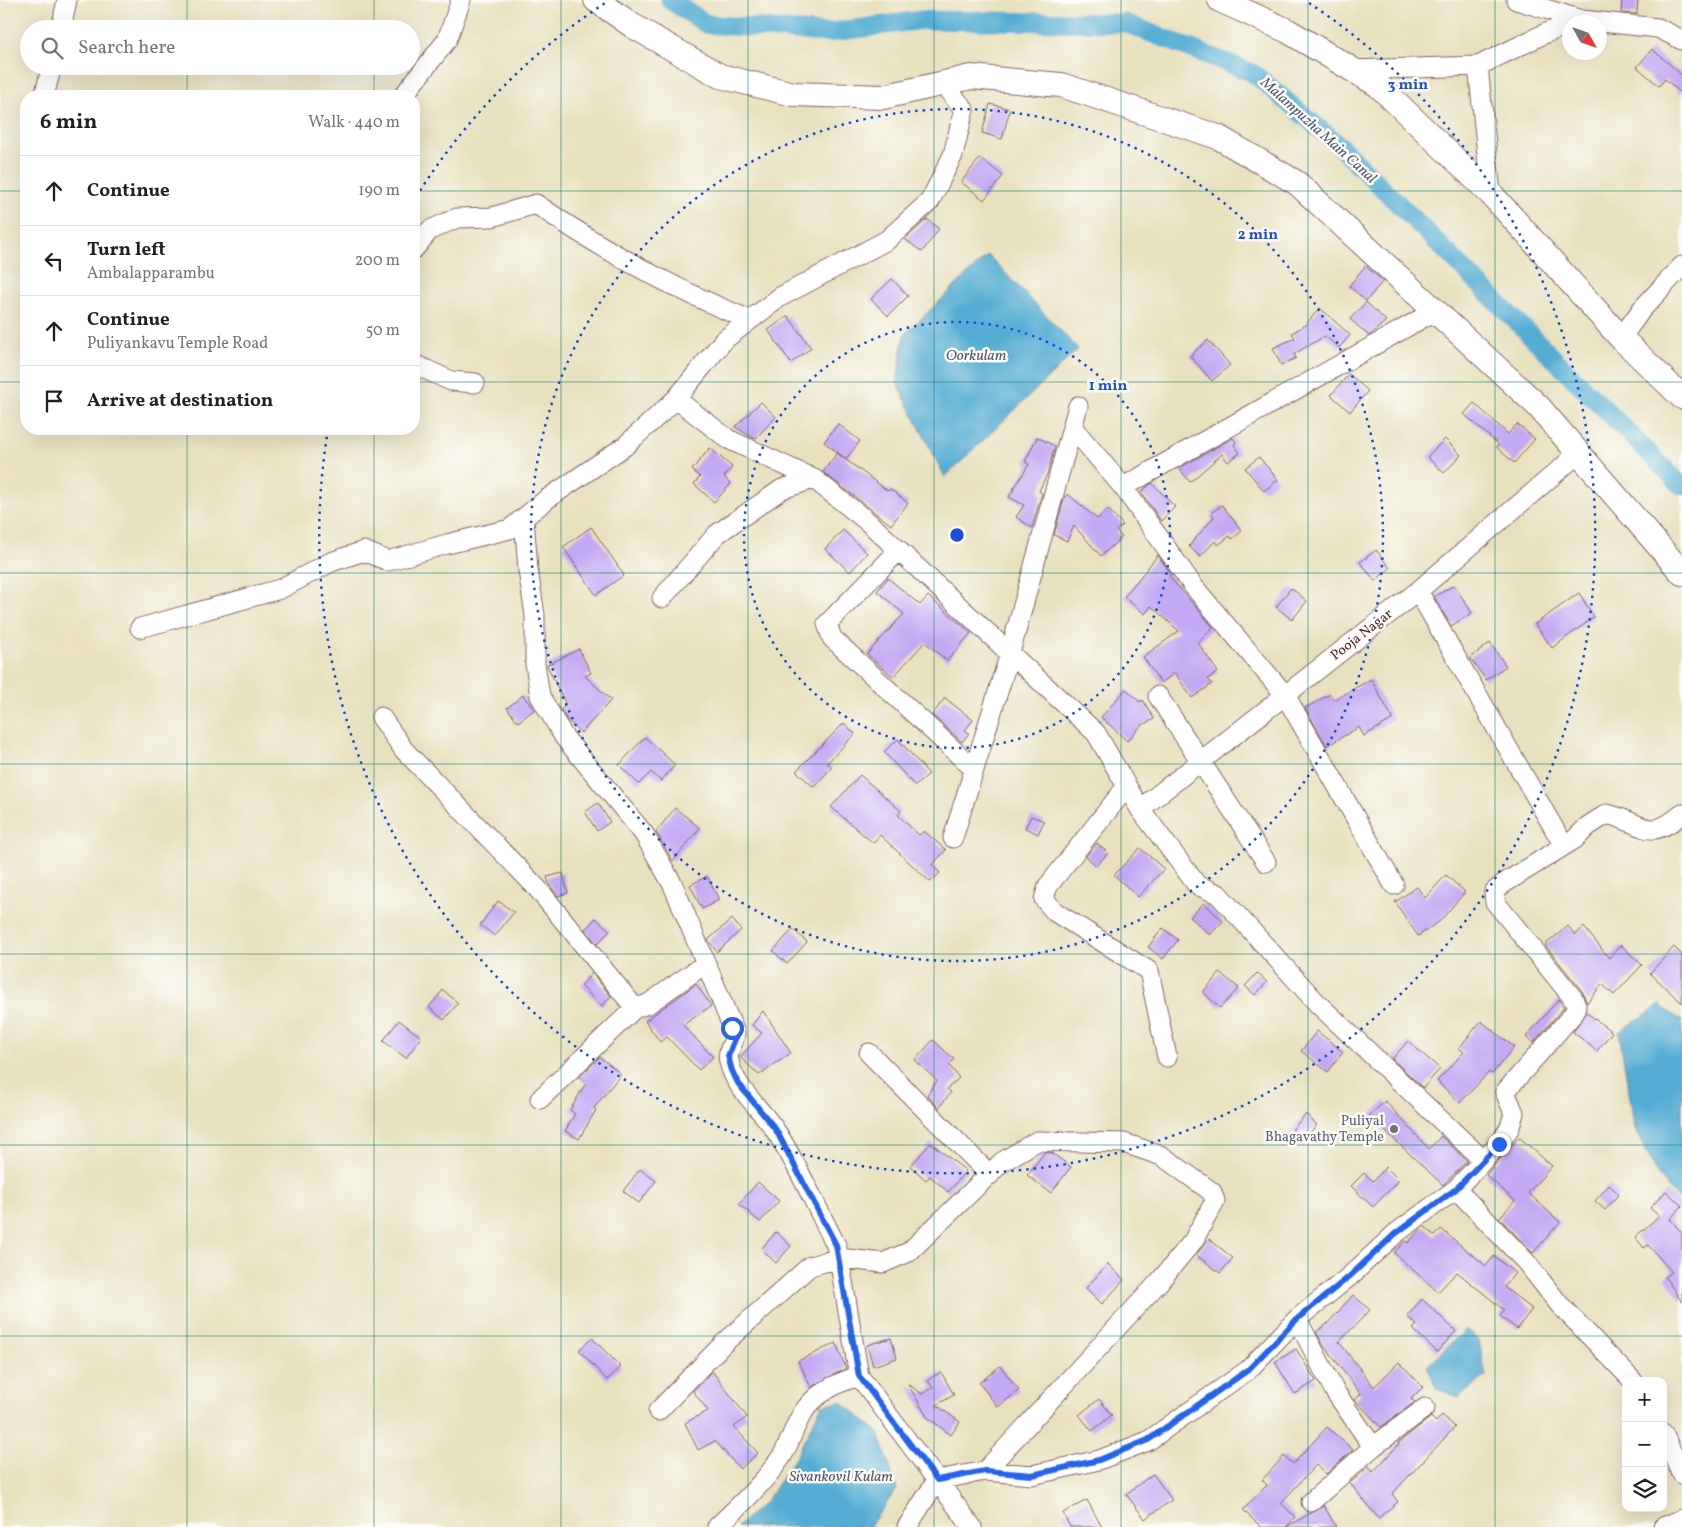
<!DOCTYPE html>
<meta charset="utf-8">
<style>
:root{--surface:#fff;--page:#f6f6f6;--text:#202124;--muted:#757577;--line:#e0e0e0}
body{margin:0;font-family:Vollkorn,serif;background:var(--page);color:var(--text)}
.controls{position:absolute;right:15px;bottom:15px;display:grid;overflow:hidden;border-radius:10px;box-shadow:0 5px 20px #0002}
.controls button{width:45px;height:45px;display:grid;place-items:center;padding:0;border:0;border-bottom:1px solid var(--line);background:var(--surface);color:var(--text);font:25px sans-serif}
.compass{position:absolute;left:1562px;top:15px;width:45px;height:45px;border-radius:50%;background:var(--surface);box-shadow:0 5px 20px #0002;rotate:130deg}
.stop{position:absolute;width:15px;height:15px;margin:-11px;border:4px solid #2563eb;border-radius:50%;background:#fff}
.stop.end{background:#2563eb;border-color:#fff;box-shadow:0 1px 5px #0008}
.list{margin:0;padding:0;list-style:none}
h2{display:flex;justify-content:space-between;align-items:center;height:65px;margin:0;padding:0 20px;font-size:21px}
h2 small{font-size:16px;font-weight:400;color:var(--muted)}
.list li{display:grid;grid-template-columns:32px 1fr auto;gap:15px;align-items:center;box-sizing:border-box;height:70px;padding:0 20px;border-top:1px solid var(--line)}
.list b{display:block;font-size:19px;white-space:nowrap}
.list p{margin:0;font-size:16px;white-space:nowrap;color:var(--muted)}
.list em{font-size:16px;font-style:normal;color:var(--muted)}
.icon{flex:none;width:28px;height:28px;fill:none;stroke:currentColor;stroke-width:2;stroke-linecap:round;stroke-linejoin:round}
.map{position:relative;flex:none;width:1682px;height:1527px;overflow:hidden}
.search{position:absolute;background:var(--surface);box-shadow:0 5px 20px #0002;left:20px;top:20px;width:400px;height:55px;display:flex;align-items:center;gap:12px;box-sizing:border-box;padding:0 18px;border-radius:28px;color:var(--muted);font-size:19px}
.panel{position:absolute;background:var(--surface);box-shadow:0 5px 20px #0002;left:20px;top:90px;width:400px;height:345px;border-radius:20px}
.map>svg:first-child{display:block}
.water{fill:#57add4;stroke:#506680}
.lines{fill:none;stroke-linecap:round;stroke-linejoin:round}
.canal{stroke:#57add4;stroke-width:19}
.building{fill:#c2a9f4}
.minor-casing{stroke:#81635f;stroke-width:21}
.tertiary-casing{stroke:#81635f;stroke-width:26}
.minor{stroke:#fff;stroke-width:19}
.tertiary{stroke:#fff;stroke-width:24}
.route{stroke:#2563eb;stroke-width:6}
.grid{fill:none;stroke:#0f766e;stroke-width:1;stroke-opacity:0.55}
.ring{fill:none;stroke:#1d4ed8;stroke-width:2.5;stroke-dasharray:2.5 5}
.worship-dot{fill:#6b7280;stroke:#fdfcf7;stroke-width:2}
.labels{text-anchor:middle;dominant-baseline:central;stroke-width:5;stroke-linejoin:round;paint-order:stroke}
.street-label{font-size:14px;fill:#4a1f2b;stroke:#fdfcf7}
.worship-label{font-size:14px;fill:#5b616d;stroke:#fdfcf7;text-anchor:end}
.water-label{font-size:15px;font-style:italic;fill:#4f586f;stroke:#fdfcf7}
.centre{fill:#1d4ed8;stroke:#fdfcf7;stroke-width:2.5}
.ring-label{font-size:15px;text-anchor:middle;font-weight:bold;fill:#1d4ed8;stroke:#fdfcf7;stroke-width:5;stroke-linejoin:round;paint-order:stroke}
</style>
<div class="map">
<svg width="1682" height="1527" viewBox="0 0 1682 1527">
<rect width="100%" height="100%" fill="#fdfcf7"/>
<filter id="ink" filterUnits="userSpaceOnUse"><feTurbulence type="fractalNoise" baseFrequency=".02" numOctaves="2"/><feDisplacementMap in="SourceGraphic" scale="10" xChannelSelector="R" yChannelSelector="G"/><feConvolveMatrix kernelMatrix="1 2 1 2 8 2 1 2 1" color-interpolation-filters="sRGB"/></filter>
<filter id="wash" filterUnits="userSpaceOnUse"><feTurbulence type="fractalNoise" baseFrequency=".0096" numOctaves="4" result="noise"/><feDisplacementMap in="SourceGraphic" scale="20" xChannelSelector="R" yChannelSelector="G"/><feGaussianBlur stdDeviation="1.12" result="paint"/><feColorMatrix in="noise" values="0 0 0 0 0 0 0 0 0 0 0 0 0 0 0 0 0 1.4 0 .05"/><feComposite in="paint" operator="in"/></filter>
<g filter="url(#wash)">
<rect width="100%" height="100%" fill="#e8e1bf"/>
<path class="water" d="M988,255L1078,349L945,477L897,383L904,335Z
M1660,1005L1682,1021V1196L1678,1199L1658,1175L1635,1129L1619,1032Z
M1466,1329L1479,1341L1486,1376L1459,1397L1437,1389L1427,1366Z
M841,1401L879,1433L897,1489L869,1527H737L766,1501L796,1457L822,1405Z"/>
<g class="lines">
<path class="canal" d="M670,0L706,24L826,33L922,20L1125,23L1253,73L1339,145L1682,486"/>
</g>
<g id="blocks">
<path class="building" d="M1622,0H1638L1637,14L1621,13Z
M1652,49L1682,75V94L1665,79L1659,86L1637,67Z
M990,104L1010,109L1002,139L982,133Z
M980,158L1003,176L984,200L961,182Z
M927,219L939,229L922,252L905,239Z
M1365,266L1383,281L1366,301L1349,286Z
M892,279L908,296L888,316L871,299Z
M1366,302L1386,321L1369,336L1350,319Z
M1320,308L1350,335L1339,348L1325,336L1294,354L1296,358L1281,365L1273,348L1295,338L1292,333L1305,325Z
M788,316L811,348L791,363L768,330Z
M1208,340L1230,365L1212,381L1190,356Z
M1349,374L1368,391L1350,412L1331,395Z
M761,402L776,417L755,439L735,427Z
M1474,403L1508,434L1517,424L1535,439L1514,463L1496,447L1499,445L1464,414Z
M838,424L860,441L846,459L824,442Z
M1037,437L1055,446L1048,472L1039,491L1042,493L1032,528L1016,517L1024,505L1009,497L1029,464L1025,462Z
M1233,438L1236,442L1234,445L1240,453L1228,462L1222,454L1190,482L1179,468Z
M1445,439L1461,455L1444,473L1427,457Z
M710,448L732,467L724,477L731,484L714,502L694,484L700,477L692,470Z
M837,453L888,491L890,489L908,503L891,525L823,472Z
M1259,457L1278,480L1264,491L1245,468Z
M1152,483L1175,507L1161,521L1141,492Z
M1068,494L1097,519L1108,509L1123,525L1116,531L1122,537L1101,556L1074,526L1067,541L1054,535L1064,498Z
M1222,505L1242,531L1232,539L1230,536L1218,545L1215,541L1200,557L1189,546L1214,517L1211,513Z
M591,527L624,575L596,595L563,547Z
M843,530L867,553L850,572L825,549Z
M1376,550L1390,568L1375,581L1360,562Z
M1158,555L1171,574L1169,576L1213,627L1198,643L1218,672L1208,679L1212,684L1192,698L1175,673L1161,683L1143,657L1179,631L1151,606L1145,614L1124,597Z
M888,578L920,605L928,596L971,633L947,661L925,642L893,677L867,654L904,614L877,591Z
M1454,585L1472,613L1451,626L1434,597Z
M1291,588L1307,601L1292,620L1276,607Z
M1579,593L1594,617L1552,648L1535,624Z
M1490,643L1506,666L1486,680L1470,658Z
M579,649L591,673L585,676L611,700L581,733L567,720L561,710L566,705L547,665Z
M1371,679L1393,719L1364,736L1359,727L1327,746L1305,708L1330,694L1334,700Z
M1126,689L1140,702L1143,700L1154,719L1142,725L1127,741L1101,717Z
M523,695L534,710L518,722L507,708Z
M945,698L973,720L965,730L969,733L962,742L932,715Z
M844,723L855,734L827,763L832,767L814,787L796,771Z
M645,737L675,765L661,781L651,772L639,784L619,765Z
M898,739L929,774L915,786L884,752Z
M860,775L901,811L898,815L919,835L924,831L946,850L932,865L940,873L930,882L880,835L873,843L831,807Z
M598,803L610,822L597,831L585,812Z
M675,808L700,828L673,861L656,832Z
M1031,816L1044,821L1038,834L1025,828Z
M1097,843L1108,853L1096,866L1086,856Z
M1140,848L1164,869L1138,897L1114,875Z
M563,873L568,893L558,896L549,884L547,877Z
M1446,875L1465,892L1440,921L1418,936L1395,902L1417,887L1425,898Z
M707,876L719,900L702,909L690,885Z
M498,901L514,912L495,936L480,925Z
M1204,903L1223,921L1210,935L1190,917Z
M596,918L610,931L597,944L585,929Z
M732,919L741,930L717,952L708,940Z
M1568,926L1575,935L1584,927L1609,958L1621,945L1642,965L1614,995L1602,984L1587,1003L1582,991L1545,945Z
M1163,928L1178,940L1163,959L1148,947Z
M793,929L807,942L787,964L773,951Z
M1674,947L1682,955V1003L1650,973Z
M592,973L611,996L602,1006L581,986Z
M1220,973L1239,988L1220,1008L1203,992Z
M1257,973L1267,982L1255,995L1245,986Z
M696,984L711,1006L683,1025L713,1057L699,1070L667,1037L660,1042L645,1021Z
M443,990L458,1003L444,1020L429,1007Z
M1559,999L1564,1007L1533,1043L1526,1037Z
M763,1011L791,1053L759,1075L740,1057L762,1033L752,1025Z
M1586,1012L1612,1032L1597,1051L1573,1032Z
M399,1020L421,1037L406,1058L383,1041Z
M1481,1021L1514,1047L1492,1074L1489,1072L1460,1103L1437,1081L1464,1052L1459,1048Z
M1317,1031L1343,1052L1328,1072L1301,1051Z
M933,1040L954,1059L949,1065L959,1078L947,1089L951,1092L939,1108L927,1095L937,1081L915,1060Z
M1408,1041L1440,1069L1423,1088L1392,1059Z
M600,1057L621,1074L594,1108L596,1110L579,1139L565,1131L575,1114L570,1110L586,1083L579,1077Z
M1385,1101L1429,1149L1441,1136L1467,1161L1443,1185L1369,1116Z
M1306,1114L1317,1125L1303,1140L1292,1130Z
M1519,1137L1552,1166L1528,1193L1560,1222L1533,1253L1499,1218L1515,1201L1486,1175Z
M931,1143L966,1171L948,1192L930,1176L926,1180L910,1166Z
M1045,1152L1052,1153L1071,1167L1051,1193L1027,1175Z
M1386,1167L1399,1180L1373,1207L1351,1186L1364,1173L1373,1181Z
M640,1169L656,1181L639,1203L623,1191Z
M758,1182L779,1201L760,1222L739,1204Z
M1609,1185L1619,1194L1605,1210L1595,1201Z
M1666,1191L1682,1206L1670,1219L1682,1233V1302L1665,1277L1672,1272L1648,1245L1644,1248L1635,1237L1659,1216L1650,1208Z
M1424,1226L1435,1236L1441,1229L1486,1266L1494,1256L1515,1273L1504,1287L1532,1309L1517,1329L1500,1316L1504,1310L1457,1272L1438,1292L1394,1253L1405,1241L1408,1243Z
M776,1232L791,1246L776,1263L761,1249Z
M1209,1239L1233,1258L1220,1273L1196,1255Z
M1108,1264L1124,1280L1102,1304L1086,1288Z
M1353,1295L1370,1310L1339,1342L1374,1387L1399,1362L1423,1387L1411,1399L1415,1402L1381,1427L1355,1400L1361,1394L1324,1346L1316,1332L1328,1323Z
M1422,1299L1456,1331L1437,1352L1413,1329L1417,1325L1407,1316Z
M592,1338L621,1367L607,1380L579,1350Z
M891,1338L897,1358L873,1366L867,1345Z
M836,1343L846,1368L811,1387L798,1361Z
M1296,1349L1316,1381L1295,1394L1275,1362Z
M1000,1366L1019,1390L998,1407L979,1383Z
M712,1371L747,1417L734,1427L758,1453L740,1469L715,1441L698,1450L685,1423L708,1411L693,1391Z
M941,1372L954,1395L936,1405L960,1422L951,1435L927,1417L908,1384L922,1394L933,1388L928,1380Z
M1099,1399L1112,1415L1092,1431L1079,1415Z
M1442,1415L1455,1427L1392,1494L1398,1502L1378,1518L1350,1483L1369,1466L1373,1472L1399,1444L1398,1443L1431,1417L1436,1422Z
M1327,1427L1353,1450L1326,1474L1316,1465L1281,1503L1295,1517L1286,1527L1324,1506L1336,1527H1261L1243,1510L1267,1485L1262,1480L1284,1456L1293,1464Z
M1153,1474L1172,1500L1145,1519L1126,1494Z
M1087,1500L1102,1527H1070L1063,1513Z"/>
</g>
</g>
<g filter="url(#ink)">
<use href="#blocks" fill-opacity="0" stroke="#81635f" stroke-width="1"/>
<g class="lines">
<g class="minor-casing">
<path id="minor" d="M1516,0L1582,20L1658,28L1682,40
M61,29L67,0
M1478,66L1491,194
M1351,70L1478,66L1546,33L1570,24
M44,96L52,66
M403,96L447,40L461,0
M414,249L430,230L457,218L492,217L536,204C603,250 675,290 750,320
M1621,338L1642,309L1682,266
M414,364L451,381L475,383
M676,399L728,439L814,479L868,522L1096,733L1140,809L1197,885L1218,894L1318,1004L1483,1160
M1073,428L1123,487L1194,587L1285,695L1394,885
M1123,487L1435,311
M524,518L528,570L535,615V664L540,696L564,737L644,834L673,885L735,1033C735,1043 726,1050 729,1061C734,1088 761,1108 775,1130C799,1166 816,1207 836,1245L839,1258L810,1266L723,1344L658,1411
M899,550L827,624L832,638L974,769
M1418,591L1564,846
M662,598L717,534L782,489L814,479
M140,628L280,589L331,562L364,551L388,561L447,544L510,529L547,499L625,446L676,399L724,340L780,297L887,240L930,201L953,155L964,109L942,83
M1158,696L1266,862
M381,717L404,750L537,888L635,1008
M1127,786L1048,886L1044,899L1055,912L1149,971L1167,1057
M1140,809L1418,591L1579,453
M953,838L1010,653L1078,406
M869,1053L990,1175
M540,1099L635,1008L648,1004L705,964
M1456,1189L1526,1262L1559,1304L1633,1381
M1297,1319L1334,1390L1373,1447
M1663,1433L1682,1474
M1311,1502L1373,1447L1425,1408
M717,1527C740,1505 764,1483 782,1456C790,1443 794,1427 802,1414C815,1393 836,1383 859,1376
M907,1527L937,1480L985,1471L1032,1475L1099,1460L1148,1441L1248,1370L1297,1319L1350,1276L1395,1234L1456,1189L1499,1144L1510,1127L1514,1113L1505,1092L1575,1012L1576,1006L1573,998L1495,902L1494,892L1503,884L1575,839L1588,826L1607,814C1645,823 1647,843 1682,814
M972,1527L859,1376L839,1258L883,1263L909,1252L1002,1162L1037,1141L1124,1143L1162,1156L1212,1192L1215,1201L1193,1241L1159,1282L985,1471
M1663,1527L1682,1519"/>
</g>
<g class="tertiary-casing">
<path id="tertiary" d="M596,0L633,26L720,76L793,94L883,97L971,77L1061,85L1218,137L1297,183L1538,406L1682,573
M1220,0L1288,31L1378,85L1491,194L1621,338L1682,397"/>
</g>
<use href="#minor" class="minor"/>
<use href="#tertiary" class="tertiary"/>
</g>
</g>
<g class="lines" filter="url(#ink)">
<path class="route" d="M732,1028L735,1039L728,1056L732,1071L738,1083L776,1130L836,1245L859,1376L937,1480L985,1471L1032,1475L1099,1460L1148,1440L1248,1370L1297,1319L1350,1276L1395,1234L1456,1189L1499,1144"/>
</g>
<path class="grid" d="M187,0V29M374,0V29M561,0V1527M748,0V1527M934,0V1527M1121,0V1527M1308,0V1527M1495,0V1527M187,66V96M374,66V96M0,191H26M414,191H1682M0,382H26M414,382H1682M187,429V1527M374,429V1527M0,573H1682M0,764H1682M0,954H1682M0,1145H1682M0,1336H1682"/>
<g class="ring">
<circle cx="957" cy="535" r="213"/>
<circle cx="957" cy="535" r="426"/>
<path d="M416 197A638 638 0 0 1 605 3M1309 3A638 638 0 1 1 328 430"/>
</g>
<circle class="worship-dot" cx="1394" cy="1129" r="5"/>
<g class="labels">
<g class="street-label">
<text transform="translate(1362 635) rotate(-38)">Pooja Nagar</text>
</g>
<g class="worship-label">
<text x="1384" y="1121">Puliyal<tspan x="1384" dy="16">Bhagavathy Temple</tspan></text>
</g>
<g class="water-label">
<text transform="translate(1318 131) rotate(42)">Malampuzha Main Canal</text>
<text x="976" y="356">Oorkulam</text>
<text x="841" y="1477">Sivankovil Kulam</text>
</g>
</g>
<circle cx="957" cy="535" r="8" class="centre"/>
<g class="ring-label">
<text x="1408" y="89">3 min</text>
<text x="1258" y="239">2 min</text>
<text x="1108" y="390">1 min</text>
</g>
</svg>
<div class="controls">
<button>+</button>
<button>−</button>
<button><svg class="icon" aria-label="layers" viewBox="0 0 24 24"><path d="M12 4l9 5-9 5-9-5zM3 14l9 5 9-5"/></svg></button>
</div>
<svg class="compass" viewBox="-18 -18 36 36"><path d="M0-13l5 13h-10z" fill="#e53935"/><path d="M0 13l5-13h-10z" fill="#757577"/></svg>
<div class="stop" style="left:732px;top:1028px"></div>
<div class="stop end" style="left:1499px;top:1144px"></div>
<div class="search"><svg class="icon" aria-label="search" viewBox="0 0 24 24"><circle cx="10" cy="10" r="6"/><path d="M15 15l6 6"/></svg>Search here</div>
<section class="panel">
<h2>6 min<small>Walk · 440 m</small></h2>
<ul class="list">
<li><svg class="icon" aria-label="ahead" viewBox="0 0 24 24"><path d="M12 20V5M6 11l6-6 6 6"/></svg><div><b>Continue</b></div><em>190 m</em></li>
<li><svg class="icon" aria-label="left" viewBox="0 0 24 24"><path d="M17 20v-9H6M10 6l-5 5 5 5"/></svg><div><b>Turn left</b><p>Ambalapparambu</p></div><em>200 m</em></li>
<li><svg class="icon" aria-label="ahead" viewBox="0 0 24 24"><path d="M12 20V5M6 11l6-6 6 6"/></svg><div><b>Continue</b><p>Puliyankavu Temple Road</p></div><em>50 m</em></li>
<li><svg class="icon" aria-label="arrive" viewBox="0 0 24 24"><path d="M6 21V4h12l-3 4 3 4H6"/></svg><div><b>Arrive at destination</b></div></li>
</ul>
</section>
</div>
